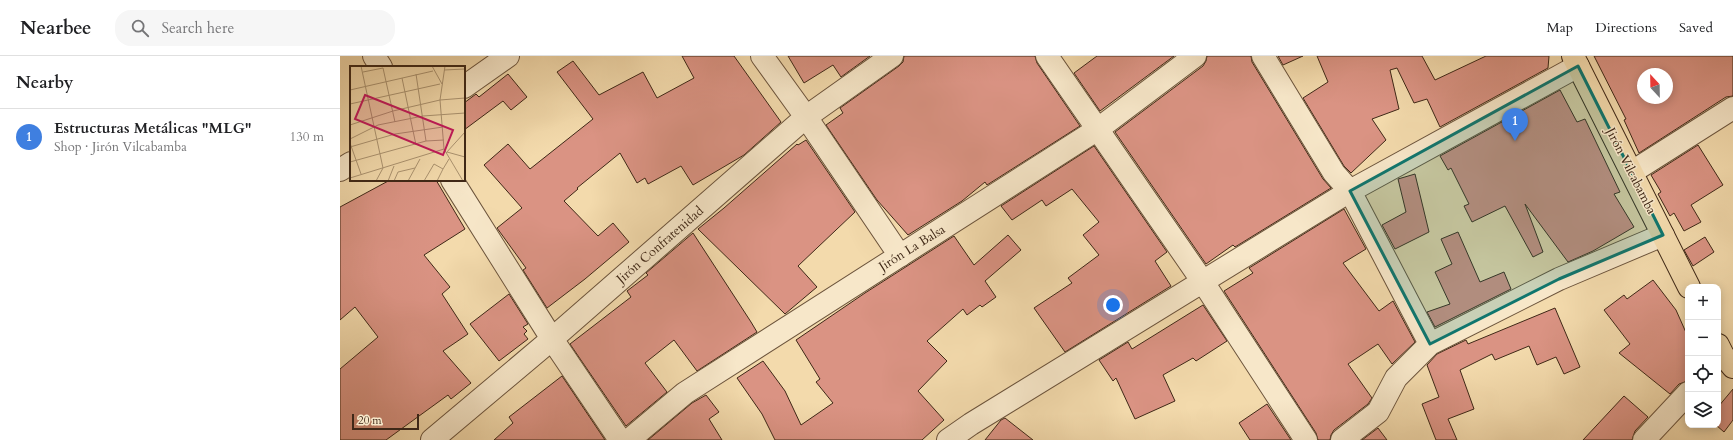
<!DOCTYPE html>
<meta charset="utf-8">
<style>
:root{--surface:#fff;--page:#f6f6f6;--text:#202124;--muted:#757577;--line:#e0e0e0;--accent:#1a73e8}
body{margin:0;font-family:Cardo,serif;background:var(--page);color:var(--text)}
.controls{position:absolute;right:12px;bottom:12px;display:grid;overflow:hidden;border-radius:8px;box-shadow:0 2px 10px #0003}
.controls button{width:36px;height:36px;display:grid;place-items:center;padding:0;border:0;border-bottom:1px solid var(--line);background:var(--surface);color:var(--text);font:20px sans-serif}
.compass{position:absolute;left:1297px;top:12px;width:36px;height:36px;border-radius:50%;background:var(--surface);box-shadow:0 2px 10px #0003;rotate:338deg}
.scale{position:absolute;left:12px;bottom:10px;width:67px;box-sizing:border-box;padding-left:4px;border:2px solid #3f2817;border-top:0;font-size:11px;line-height:14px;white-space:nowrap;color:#3f2817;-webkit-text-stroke:3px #f7e7c9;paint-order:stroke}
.you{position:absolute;left:773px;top:249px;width:14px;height:14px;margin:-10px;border:3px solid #fff;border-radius:50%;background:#1a73e8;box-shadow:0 0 0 6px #1a73e833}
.badge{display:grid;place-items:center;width:26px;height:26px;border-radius:50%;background:var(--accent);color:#fff;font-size:13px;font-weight:700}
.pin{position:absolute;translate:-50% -33px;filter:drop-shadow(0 1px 2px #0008)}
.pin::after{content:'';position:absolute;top:21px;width:14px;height:12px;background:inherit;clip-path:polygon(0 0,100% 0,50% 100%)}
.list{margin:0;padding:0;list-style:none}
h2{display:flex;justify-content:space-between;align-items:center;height:52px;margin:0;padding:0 16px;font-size:17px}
h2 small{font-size:13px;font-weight:400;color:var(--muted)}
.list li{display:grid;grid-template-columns:26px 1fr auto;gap:12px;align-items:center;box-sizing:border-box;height:56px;padding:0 16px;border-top:1px solid var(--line)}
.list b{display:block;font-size:15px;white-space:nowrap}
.list p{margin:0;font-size:13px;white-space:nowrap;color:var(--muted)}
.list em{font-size:13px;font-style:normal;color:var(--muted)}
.icon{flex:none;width:22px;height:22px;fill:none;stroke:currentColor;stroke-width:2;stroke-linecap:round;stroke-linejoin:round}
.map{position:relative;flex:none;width:1393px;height:384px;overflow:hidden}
header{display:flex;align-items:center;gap:24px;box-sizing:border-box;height:56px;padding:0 20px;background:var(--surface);border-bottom:1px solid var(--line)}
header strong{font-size:19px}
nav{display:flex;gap:22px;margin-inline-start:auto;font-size:14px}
.search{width:280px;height:36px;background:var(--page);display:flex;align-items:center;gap:10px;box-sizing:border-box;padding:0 14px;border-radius:16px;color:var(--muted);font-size:15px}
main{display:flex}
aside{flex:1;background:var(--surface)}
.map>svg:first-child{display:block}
.building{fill:#da9383;stroke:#3f2817;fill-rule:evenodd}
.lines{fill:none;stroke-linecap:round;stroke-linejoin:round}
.minor-casing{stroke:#6c543c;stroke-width:24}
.major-casing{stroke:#3f2817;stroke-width:24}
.minor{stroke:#f7e7c9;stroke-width:22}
.major{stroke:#f3daac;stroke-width:22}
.marked{fill:#0f766e;fill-opacity:0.2;stroke:#0f766e;stroke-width:3;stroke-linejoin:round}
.labels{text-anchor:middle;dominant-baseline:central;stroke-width:3;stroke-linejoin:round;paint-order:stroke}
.street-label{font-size:13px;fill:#3f2817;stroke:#f7e7c9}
.inset-road{fill:none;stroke:#ab9370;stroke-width:1}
.view{fill:#c2185b;fill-opacity:0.15;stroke:#c2185b;stroke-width:2}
.inset-edge{fill:none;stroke:#3f2817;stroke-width:2}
</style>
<header>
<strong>Nearbee</strong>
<div class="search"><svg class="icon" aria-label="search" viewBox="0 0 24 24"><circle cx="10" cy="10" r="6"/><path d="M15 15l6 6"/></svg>Search here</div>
<nav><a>Map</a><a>Directions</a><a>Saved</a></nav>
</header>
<main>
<aside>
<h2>Nearby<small></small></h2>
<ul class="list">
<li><span class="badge" style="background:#3f7fe0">1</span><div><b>Estructuras Metálicas &quot;MLG&quot;</b><p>Shop · Jirón Vilcabamba</p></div><em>130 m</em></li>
</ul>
</aside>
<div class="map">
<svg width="1393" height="384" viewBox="0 0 1393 384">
<rect width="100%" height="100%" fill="#f3daac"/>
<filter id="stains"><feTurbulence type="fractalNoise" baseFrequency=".005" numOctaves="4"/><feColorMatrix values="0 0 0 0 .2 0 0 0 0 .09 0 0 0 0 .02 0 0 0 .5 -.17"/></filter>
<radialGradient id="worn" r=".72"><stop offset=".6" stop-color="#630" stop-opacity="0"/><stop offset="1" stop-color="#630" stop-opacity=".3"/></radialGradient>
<path class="building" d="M342,0H394L441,66L404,99L353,129L341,110L308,128L305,122L297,127L280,97L237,132L238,133L224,145L258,180L273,167L289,186L245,223L207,252L183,214L186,212L157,172L182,152L144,109L168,88L190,113L253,63L217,16L233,5L259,39L303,16L317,42L354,22Z
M448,0H530L501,21L493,9L464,27Z
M564,0H695L697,7L740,70L647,129L645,126L622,145L568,179L537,144L486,69L503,57L500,52L559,10L563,6Z
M757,0H834L760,55L734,17Z
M867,0H911L912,6L983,123L991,132L895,191L893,189L866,208L775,76L863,10L866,5Z
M938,0H963L943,9Z
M977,0H1082L1095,24L1146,0H1209L1208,12L1100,71L1087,43L1074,47L1057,12L1050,14L1059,53L1032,63L1046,84L1011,117L1004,110L963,42L988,26Z
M1254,0H1393V40L1386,41L1299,97L1284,64L1286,63ZM1303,18H1327V42H1303Z
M168,18L187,41L171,54L163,45L124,74V47L136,38L139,41Z
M1220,34L1237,66L1245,63L1280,136L1274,138L1294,171L1253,195L1228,206L1185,148L1203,196L1193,201L1165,150L1132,166L1124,150L1129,148L1111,112L1108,114L1100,100Z
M466,84L515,156L458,210L477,231L445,258L358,173L384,152L457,88L458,89Z
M1358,89L1383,129L1351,149L1361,166L1344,175L1334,157L1330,160L1318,138L1321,136L1311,119Z
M754,90L827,196L815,205L831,230L725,296L694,252L732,227L728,222L759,199L743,179L759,166L732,133L706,150L702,144L672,164L661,150Z
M1075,118L1089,176L1055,193L1042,169L1066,156L1058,123Z
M50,124H96L125,173L84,199L110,231L102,238L128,278L103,295L131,327L111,343L108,339L46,384H0V313L38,281L15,251L0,264V151Z
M1004,153L1026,193L1003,207L1039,255L1053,245L1075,286L1052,308L1038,288L1008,308L1032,342L1028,348L994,374L991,379L990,384H978L976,377L884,235L913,217L909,212Z
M1118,176L1140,226L1164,216L1171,233L1095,271L1087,256L1110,248L1095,216L1112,208L1101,183Z
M353,177L411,266L417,276L357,315L334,284L305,307L327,336L286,370L230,288L291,241L287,235L308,219L306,217Z
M668,179L681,194L645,225L656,241L642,251L640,249L627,259L623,253L587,285L607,305L578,335L604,364L582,384H435L422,358L397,322L423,305L445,335L461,369L493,347L476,326L480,323L456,284L525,237L614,180L634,209Z
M1365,181L1374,196L1353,210L1344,194Z
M1313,224L1336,254L1348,281V325L1339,328L1330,338L1279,297L1290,288L1264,254L1284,239L1287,243Z
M169,238L188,268L183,271L187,275L184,278L188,283L159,305L130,268Z
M863,249L887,285L856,305L853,302L823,319L835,345L795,363L776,322L773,325L759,304L788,286L792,293Z
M1215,252L1240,311L1224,318L1216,301L1197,309L1189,290L1155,304L1152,298L1120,314L1134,353L1108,363L1117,384H1096L1082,348L1099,341L1087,309L1097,298L1126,284L1128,288Z
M222,320L265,384H154L173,367L169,361Z
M1393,333V364L1384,376L1376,369H1378V351Z
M366,339L379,356L369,363L382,384H308L352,347Z
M1284,340L1308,361L1295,375L1292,384H1243Z
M927,348L951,384H910L899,367Z
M665,362L693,384H645L661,364Z
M1038,372L1047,384H1022Z"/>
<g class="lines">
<g class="minor-casing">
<path id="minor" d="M34,0L41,11
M422,0L466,61L560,200
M707,0L863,226L966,384
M923,0L994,117L1010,135L1090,288
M124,31L168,0
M0,114L11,107
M1292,116L1393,52
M112,124L212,283L280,384
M92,384L212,283L466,61L552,0
M289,384L345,337L758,73L855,0
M608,384L631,368L1010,135L1238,10
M1002,384L1038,356L1056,322L1090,288L1219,223L1323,179
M1304,384L1348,337"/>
</g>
<g class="major-casing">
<path id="major" d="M1233,0L1349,231
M1378,289L1383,299L1393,311"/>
</g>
<use href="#minor" class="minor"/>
<use href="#major" class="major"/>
</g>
<path class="marked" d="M1238,10L1323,179L1219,223L1090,288L1010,135Z"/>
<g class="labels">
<g class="street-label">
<text transform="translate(1291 115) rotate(63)">Jirón Vilcabamba</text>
<text transform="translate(320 189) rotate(-41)">Jirón Confratenidad</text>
<text transform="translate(572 192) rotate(-32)">Jirón La Balsa</text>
</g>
</g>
<g transform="translate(10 10)">
<rect width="115" height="115" fill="#f3daac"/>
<path class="inset-road" d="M11,0L33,102L26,115M82,0L92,18M95,0L90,34L94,83L113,115M94,4L115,3M13,6L33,2L45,56M66,8L76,75M52,12L66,79M0,24L83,5M0,38L90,18M0,59L43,45L90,34L115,32M0,73L28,59L73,50L115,47M0,77L11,108M0,81L45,68L93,61M97,86L115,91M96,87L115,66M0,96L76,75L94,74M0,112L94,83M38,115L44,100M44,115L48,106L65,102M58,115L70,93M74,115L84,98L93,103L99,93M87,115L93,103"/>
<path class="view" d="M15,29L103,64L93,89L5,53Z"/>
<rect width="115" height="115" class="inset-edge"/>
</g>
<rect width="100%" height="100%" filter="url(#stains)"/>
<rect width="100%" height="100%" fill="url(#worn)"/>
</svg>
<div class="controls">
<button>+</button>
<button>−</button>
<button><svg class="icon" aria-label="locate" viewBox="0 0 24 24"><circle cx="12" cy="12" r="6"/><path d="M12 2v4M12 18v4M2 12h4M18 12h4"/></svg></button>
<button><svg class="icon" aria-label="layers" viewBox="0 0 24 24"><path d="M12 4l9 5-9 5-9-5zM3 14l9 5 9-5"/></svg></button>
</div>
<svg class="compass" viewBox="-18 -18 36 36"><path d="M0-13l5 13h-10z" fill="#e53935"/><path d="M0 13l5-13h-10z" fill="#757577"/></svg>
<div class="scale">20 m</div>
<div class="you"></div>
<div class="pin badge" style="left:1175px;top:85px;background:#3f7fe0">1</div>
</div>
</main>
